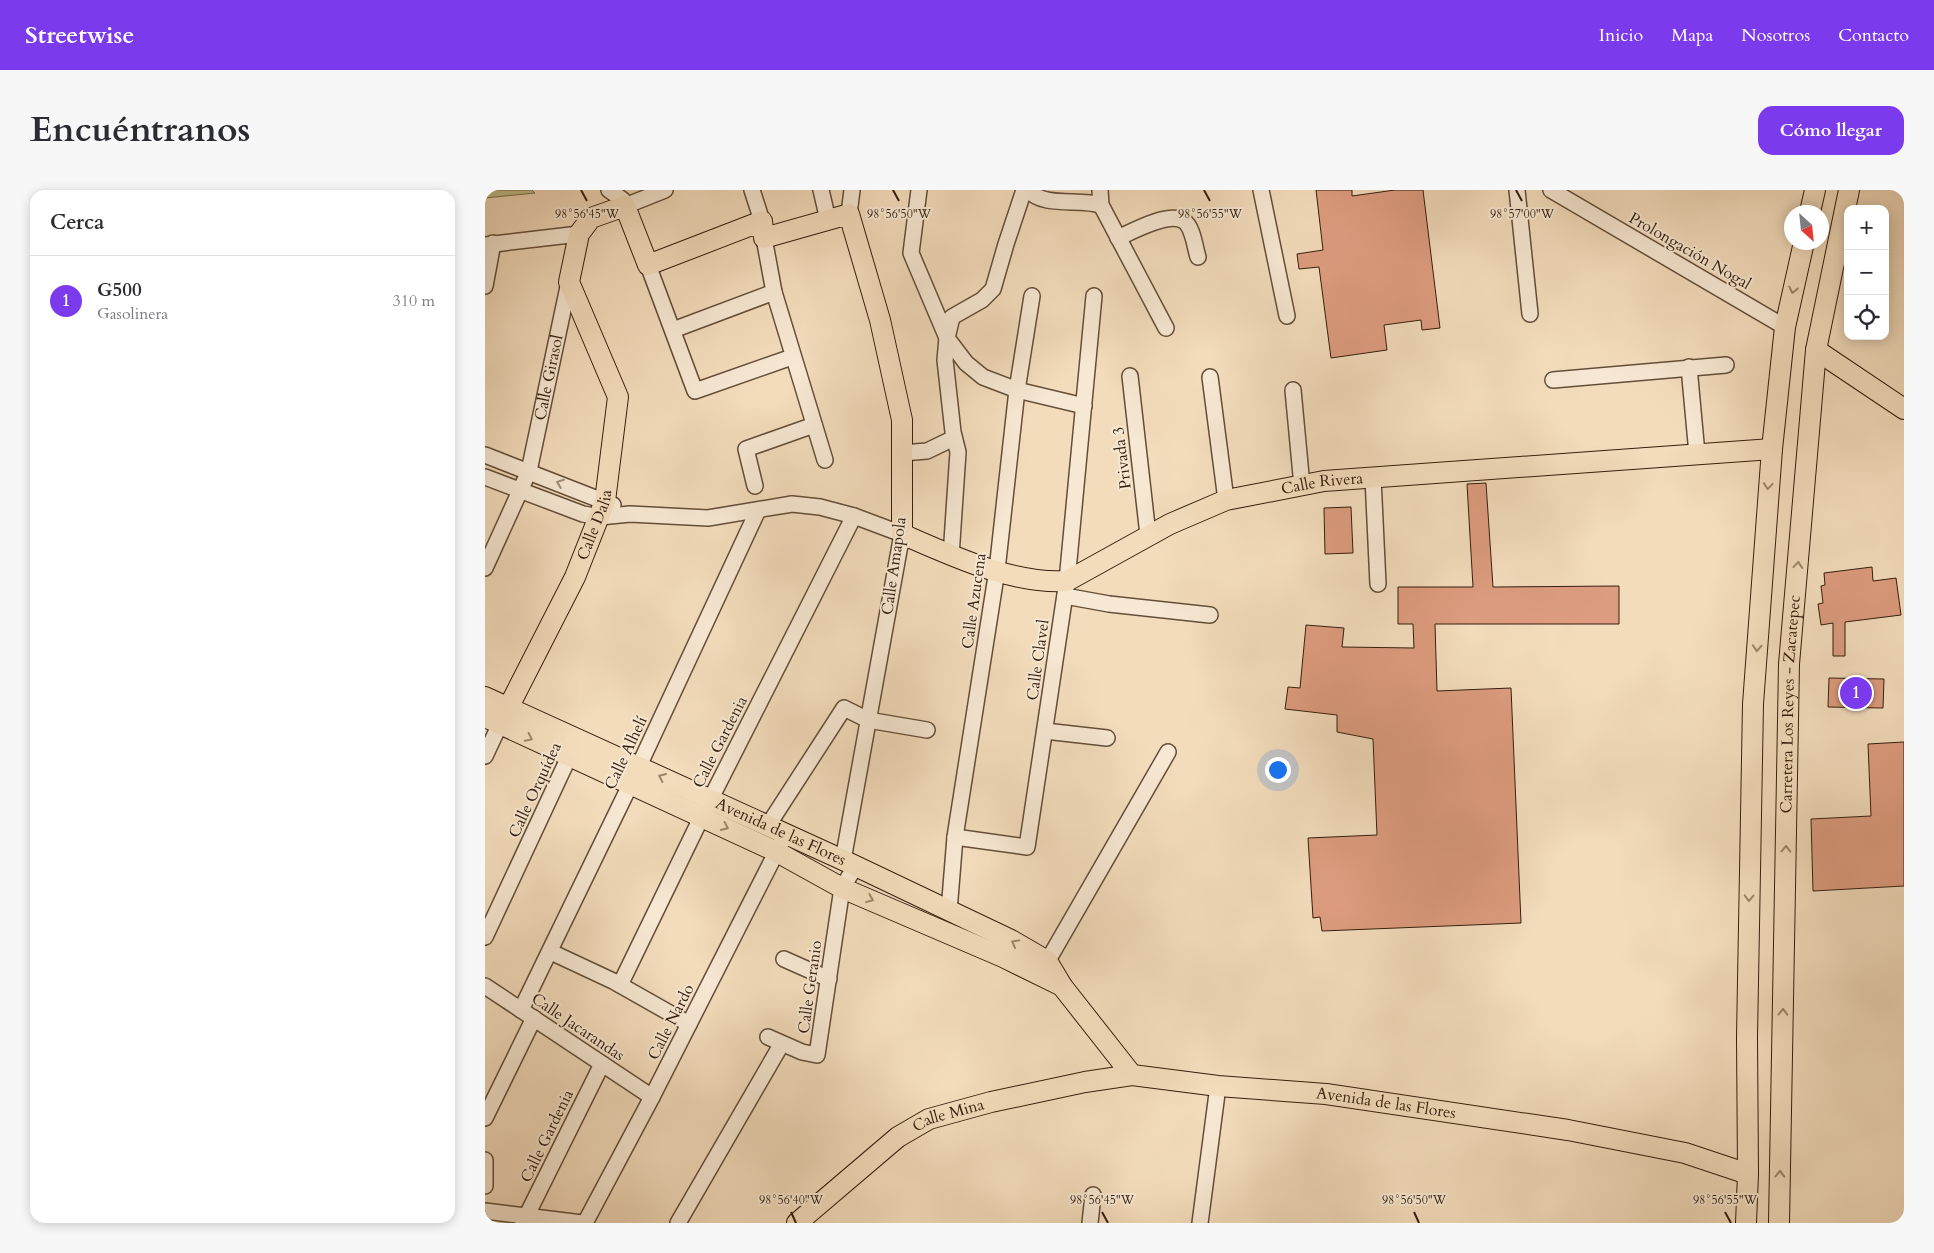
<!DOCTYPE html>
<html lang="es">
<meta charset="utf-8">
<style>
:root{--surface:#fff;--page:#f7f7f7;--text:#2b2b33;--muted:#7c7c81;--line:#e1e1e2;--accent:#7c3aed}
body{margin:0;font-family:Cardo,serif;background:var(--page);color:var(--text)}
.controls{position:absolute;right:15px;top:15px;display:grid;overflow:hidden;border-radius:10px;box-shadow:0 2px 12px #0003}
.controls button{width:45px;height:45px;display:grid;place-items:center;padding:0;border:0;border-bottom:1px solid var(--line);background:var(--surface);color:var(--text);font:25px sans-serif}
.compass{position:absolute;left:1299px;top:15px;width:45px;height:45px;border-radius:50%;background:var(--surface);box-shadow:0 2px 12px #0003;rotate:153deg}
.you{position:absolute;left:792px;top:579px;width:18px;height:18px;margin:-12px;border:4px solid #fff;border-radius:50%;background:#1a73e8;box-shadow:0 0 0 8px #1a73e833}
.badge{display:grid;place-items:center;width:32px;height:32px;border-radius:50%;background:var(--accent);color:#fff;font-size:16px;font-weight:700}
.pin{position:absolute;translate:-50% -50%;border:2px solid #fff;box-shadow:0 1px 5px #0006}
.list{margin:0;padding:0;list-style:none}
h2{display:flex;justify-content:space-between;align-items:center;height:65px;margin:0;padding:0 20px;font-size:21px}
h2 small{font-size:16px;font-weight:400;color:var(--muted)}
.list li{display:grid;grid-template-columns:32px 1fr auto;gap:15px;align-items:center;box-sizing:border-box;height:90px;padding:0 20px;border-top:1px solid var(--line)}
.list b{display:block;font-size:19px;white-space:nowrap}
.list p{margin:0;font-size:16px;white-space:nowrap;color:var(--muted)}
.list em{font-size:16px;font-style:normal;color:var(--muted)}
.icon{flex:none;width:28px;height:28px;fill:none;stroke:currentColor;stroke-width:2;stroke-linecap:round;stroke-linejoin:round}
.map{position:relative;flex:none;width:1419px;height:1033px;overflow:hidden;border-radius:15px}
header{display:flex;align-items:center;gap:30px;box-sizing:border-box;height:70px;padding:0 25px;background:var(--accent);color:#fff}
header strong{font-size:24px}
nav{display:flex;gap:28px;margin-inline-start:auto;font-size:18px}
.intro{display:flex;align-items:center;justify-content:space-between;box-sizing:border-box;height:120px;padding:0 30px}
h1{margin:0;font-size:35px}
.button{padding:12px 22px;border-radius:15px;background:var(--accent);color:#fff;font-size:18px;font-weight:700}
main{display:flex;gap:30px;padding:0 30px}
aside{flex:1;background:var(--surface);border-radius:15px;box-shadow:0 2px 12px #0003}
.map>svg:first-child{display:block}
.green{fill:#c0bf8d;stroke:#7a6e4d}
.building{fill:#dd9c7f;stroke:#341e0d}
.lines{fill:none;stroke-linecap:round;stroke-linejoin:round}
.minor-casing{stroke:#644e39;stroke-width:18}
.major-casing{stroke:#341e0d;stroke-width:22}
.minor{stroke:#f7e8d3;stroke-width:15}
.major{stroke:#f3dcbc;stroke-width:20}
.oneway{stroke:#9d866d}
.oneway2{stroke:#9f8d7a}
.ticks{fill:none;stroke:#341e0d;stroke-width:2}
.labels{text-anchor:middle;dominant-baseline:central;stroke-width:4;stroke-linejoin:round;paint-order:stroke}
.street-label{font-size:16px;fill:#341e0d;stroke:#f7e8d3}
.ticks-label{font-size:12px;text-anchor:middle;fill:#341e0d;stroke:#f7e8d3;stroke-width:4;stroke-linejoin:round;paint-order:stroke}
</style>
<header>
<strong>Streetwise</strong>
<nav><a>Inicio</a><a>Mapa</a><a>Nosotros</a><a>Contacto</a></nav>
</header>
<div class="intro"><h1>Encuéntranos</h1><a class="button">Cómo llegar</a></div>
<main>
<aside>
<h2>Cerca<small></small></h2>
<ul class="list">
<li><span class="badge">1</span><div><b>G500</b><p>Gasolinera</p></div><em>310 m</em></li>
</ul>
</aside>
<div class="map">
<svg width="1419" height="1033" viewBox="0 0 1419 1033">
<rect width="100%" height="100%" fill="#f3dcbc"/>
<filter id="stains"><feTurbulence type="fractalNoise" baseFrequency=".004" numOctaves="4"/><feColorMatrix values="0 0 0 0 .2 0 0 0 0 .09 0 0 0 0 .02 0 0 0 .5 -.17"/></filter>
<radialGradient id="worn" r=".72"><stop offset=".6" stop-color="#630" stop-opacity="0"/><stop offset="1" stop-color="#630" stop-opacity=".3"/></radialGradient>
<path class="green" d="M0,0H47L50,3L0,8Z"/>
<path class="building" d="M831,0H867V6L910,0H938L955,138L937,140L936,130L899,135L902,160L846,168L834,77L814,79L812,64L838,60Z
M1001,293L1008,397L1134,396V434H950L952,501L1026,498L1036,733L837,741L835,727L828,728L823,648L892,645L888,549L852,542V525L800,519L803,497L815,498L821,435L859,438L857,457L929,458L928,434H913V397H988L982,294Z
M866,317L868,363L840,364L839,318Z
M1387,377L1388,391L1411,388L1416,425L1360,432V466H1348V433L1336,435L1333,414L1338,413L1336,396L1340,395L1339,383Z
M1344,488L1399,489L1398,518L1343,517Z
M1419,552V696L1328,701L1326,629L1386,626L1383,554Z"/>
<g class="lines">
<g class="minor-casing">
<g id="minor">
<path d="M124,0L138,10L140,16L180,0"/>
<path d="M267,0L277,31"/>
<path d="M336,0L343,30"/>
<path d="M434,0L426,63L462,148L481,173L498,187L532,200L599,216"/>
<path d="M543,0C559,18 594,8 616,15"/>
<path d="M615,0L616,15L681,138"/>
<path d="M776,0L802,126"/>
<path d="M1032,0L1045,124"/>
<path d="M1066,0L1300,137"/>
<path d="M364,24L367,0"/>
<path d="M279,48L289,102L340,270"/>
<path d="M633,48C648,41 684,21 699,31C708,37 710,58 713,67"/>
<path d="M0,55L94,44"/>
<path d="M163,75L210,201L307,167"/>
<path d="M0,96L8,53"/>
<path d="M188,140L289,102"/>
<path d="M1204,177L1212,264"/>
<path d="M645,186L663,345"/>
<path d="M725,187L741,310"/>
<path d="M1068,190L1241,175"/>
<path d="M808,200L817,296"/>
<path d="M417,263L442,261L469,248"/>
<path d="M0,265L128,315"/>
<path d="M0,287L98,324L115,327L145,324L223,328L307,314L335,317L369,326L417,344L358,670"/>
<path d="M888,288L893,394"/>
<path d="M270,296L261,259L329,235"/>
<path d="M466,366L473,262L468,242L460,170L462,148L467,127L497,110L508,99L521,54L539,0"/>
<path id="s1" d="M0,378L44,281L84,92"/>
<path d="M580,406L624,414L725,425"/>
<path d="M560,541L622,548"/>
<path d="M0,566L15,534"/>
<path d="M282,637L359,518L383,530L442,540"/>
<path d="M470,647L542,657L582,391L609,106"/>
<path d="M464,721L470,647L512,380L532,200L547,106"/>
<path d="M0,747L89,556"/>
<path d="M66,762L128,791L204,834"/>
<path d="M299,769L344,789"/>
<path d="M558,779L683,562"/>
<path d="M135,795L217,626L369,326"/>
<path d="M0,796L167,907"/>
<path d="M36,820L146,593L273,320"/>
<path d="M283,847L317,862L332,865L357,698L370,677"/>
<path d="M0,928L49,828"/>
<path d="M0,970V996"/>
<path d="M0,1021L97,1033"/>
<path d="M38,1033L117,874"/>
<path d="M100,1033L167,907L296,653"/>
<path d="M193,1033L296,855"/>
<path d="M605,1033L608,1005"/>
<path d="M715,1033L733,896"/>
</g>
</g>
<g class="major-casing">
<g id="major">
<path d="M1325,22L1330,0"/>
<path d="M1331,160L1419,219"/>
<path id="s2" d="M0,507L358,670L526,750L562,771L577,796L647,885"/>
<path d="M0,527L292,662L357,698L518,767L577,796"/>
<path id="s3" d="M15,534L90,387L120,311L133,207L84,92L94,44L106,28L140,16L163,75L277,31L279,48L364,24L395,130L417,230V344C465,365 529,395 582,391L685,334L741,310L839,291L1287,259"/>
<path id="s4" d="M312,1033L413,947L444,929L506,912L600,892L647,885L733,896L841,904L1083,940L1200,963L1263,984"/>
<path d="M1261,1033L1263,984L1262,847L1268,514L1287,259L1300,137L1319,52"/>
<path id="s5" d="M1294,1033L1304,474L1331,160L1364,0"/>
</g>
</g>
<use href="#minor" class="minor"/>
<use href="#major" class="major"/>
</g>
<defs><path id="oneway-chevron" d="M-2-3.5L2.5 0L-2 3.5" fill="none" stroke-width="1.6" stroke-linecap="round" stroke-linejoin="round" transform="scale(1.25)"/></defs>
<g class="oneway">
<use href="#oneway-chevron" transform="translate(1308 100) rotate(102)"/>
<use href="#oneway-chevron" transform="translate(1283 296) rotate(95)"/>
<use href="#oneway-chevron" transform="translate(1313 375) rotate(-85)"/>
<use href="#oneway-chevron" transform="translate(1272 458) rotate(93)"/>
<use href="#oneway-chevron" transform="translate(44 548) rotate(26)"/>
<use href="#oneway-chevron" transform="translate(177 587) rotate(-155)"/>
<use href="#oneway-chevron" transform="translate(240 637) rotate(25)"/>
<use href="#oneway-chevron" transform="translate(1301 659) rotate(-89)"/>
<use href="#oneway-chevron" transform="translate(1264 708) rotate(91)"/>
<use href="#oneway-chevron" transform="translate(385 709) rotate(22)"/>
<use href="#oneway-chevron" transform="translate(530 753) rotate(-151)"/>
<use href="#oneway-chevron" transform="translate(1298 822) rotate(-89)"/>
<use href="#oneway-chevron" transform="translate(1295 984) rotate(-89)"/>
</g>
<use class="oneway2" href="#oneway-chevron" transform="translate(75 293) rotate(-159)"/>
<path class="ticks" d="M96,0L102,11M408,0L414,11M719,0L725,11M1031,0L1037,11M306,1022L311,1033M617,1022L623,1033M929,1022L934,1033M1240,1022L1246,1033"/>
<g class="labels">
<g class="street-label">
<text transform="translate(1205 61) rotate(30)">Prolongación Nogal</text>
<text stroke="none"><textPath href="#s1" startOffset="202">Calle Girasol</textPath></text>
<text transform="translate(637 268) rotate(-97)">Privada 3</text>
<text stroke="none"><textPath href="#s3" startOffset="1649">Calle Rivera</textPath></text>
<text stroke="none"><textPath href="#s3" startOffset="221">Calle Dalia</textPath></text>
<text transform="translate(409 376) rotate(-82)">Calle Amapola</text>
<text transform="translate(489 411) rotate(-82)">Calle Azucena</text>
<text transform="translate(553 470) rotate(-82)">Calle Clavel</text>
<text stroke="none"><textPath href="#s5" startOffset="519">Carretera Los Reyes - Zacatepec</textPath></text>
<text transform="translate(235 552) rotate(-63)">Calle Gardenia</text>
<text transform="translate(141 563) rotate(-65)">Calle Alhelí</text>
<text transform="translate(50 600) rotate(-65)">Calle Orquídea</text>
<text stroke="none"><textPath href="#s2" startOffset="325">Avenida de las Flores</textPath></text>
<text transform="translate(325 797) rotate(-82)">Calle Geranio</text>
<text transform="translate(186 832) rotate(-63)">Calle Nardo</text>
<text transform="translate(93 837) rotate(34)">Calle Jacarandas</text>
<text stroke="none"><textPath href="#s4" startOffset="632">Avenida de las Flores</textPath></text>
<text stroke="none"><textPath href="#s4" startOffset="188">Calle Mina</textPath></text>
<text transform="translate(62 946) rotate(-64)">Calle Gardenia</text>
</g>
</g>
<g class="ticks-label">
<text x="102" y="28">98°56'45"W</text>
<text x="414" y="28">98°56'50"W</text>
<text x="725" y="28">98°56'55"W</text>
<text x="1037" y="28">98°57'00"W</text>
<text x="306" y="1014">98°56'40"W</text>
<text x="617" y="1014">98°56'45"W</text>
<text x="929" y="1014">98°56'50"W</text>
<text x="1240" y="1014">98°56'55"W</text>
</g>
<rect width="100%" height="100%" filter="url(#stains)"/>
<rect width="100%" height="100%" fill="url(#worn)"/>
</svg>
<div class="controls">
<button>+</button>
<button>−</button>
<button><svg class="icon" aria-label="locate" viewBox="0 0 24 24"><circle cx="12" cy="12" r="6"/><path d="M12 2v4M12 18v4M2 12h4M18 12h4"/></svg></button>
</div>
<svg class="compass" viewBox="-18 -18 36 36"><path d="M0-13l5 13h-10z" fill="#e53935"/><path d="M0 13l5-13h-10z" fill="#7c7c81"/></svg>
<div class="you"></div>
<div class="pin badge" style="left:1371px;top:503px">1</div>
</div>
</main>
